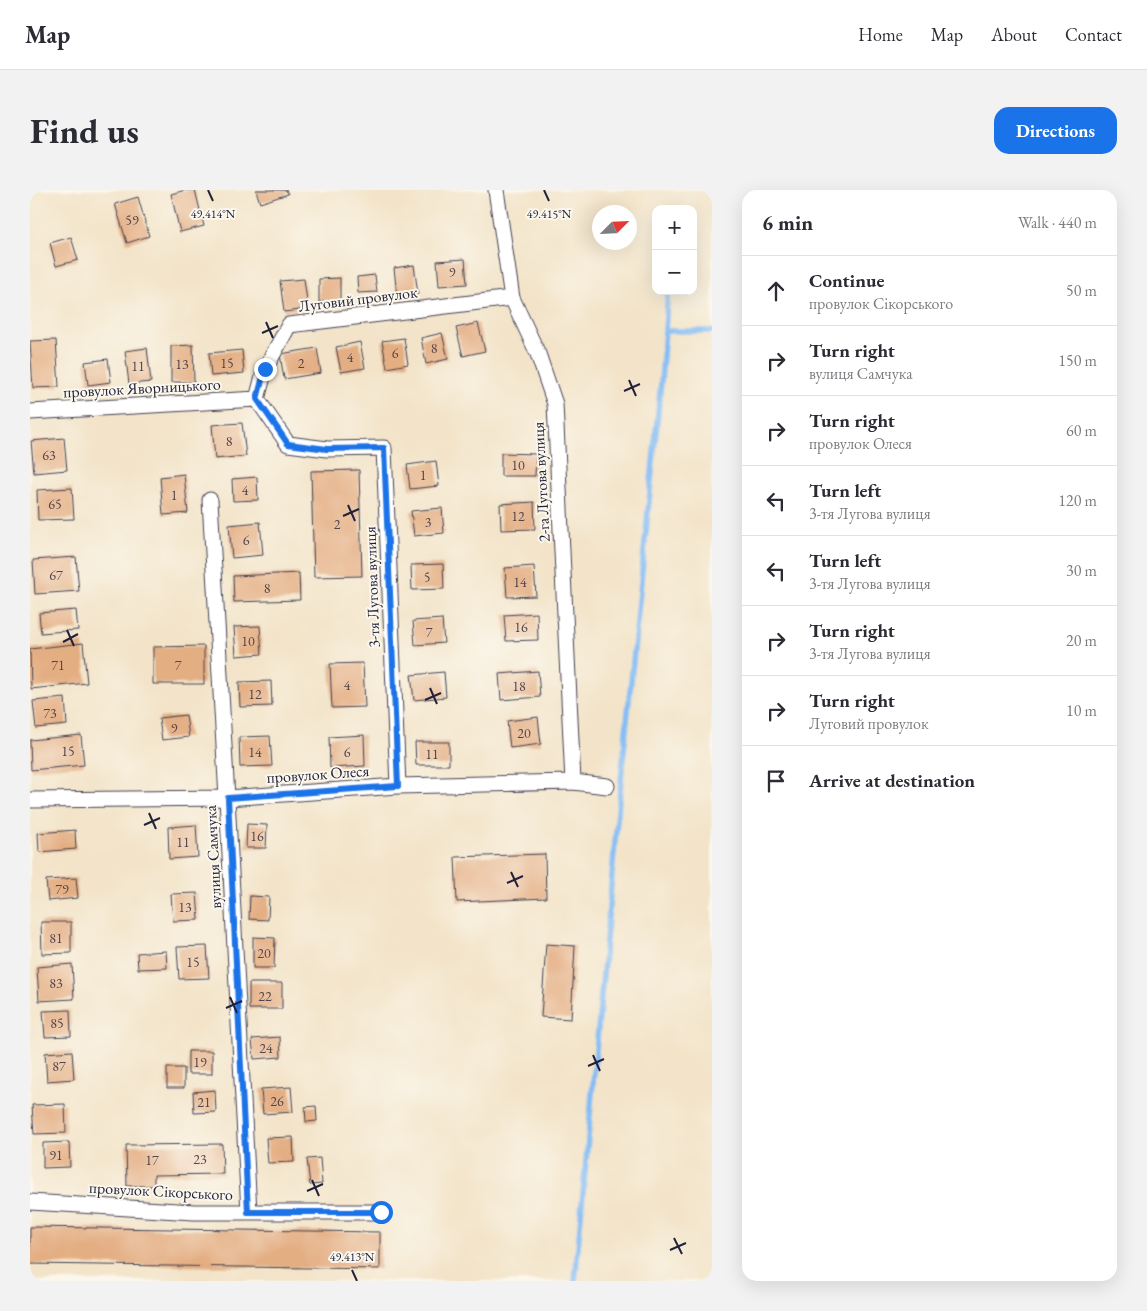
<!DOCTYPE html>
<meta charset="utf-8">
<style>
:root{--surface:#fff;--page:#f2f2f3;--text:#2b2b33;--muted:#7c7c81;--line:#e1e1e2;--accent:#1a73e8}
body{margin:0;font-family:"EB Garamond",serif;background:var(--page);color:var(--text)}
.controls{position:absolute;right:15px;top:15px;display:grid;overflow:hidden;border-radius:10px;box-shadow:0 5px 20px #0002}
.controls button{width:45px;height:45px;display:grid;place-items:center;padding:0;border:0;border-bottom:1px solid var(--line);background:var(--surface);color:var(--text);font:25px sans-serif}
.compass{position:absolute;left:562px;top:15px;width:45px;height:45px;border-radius:50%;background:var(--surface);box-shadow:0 5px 20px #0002;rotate:66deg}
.stop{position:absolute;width:15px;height:15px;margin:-11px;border:4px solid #1a73e8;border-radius:50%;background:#fff}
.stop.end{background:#1a73e8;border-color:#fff;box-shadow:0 1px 5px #0008}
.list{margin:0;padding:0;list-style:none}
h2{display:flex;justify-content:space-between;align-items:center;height:65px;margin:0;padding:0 20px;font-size:21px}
h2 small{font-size:16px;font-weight:400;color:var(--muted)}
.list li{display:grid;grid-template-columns:32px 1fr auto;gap:15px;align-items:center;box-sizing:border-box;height:70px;padding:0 20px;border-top:1px solid var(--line)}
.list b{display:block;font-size:19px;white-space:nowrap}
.list p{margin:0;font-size:16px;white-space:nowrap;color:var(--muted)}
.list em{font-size:16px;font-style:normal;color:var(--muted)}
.icon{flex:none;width:28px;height:28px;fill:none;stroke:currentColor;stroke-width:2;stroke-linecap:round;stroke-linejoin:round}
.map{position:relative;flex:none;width:682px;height:1091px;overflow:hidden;border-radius:15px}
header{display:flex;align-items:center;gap:30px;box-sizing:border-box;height:70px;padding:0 25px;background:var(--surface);border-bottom:1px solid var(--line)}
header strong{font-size:24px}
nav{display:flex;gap:28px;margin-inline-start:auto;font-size:18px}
.intro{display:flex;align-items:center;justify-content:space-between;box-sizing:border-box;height:120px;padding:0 30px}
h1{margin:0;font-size:35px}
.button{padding:12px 22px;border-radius:15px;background:var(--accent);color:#fff;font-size:18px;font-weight:700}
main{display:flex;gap:30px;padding:0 30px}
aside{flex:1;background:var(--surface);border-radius:15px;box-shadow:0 5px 20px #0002}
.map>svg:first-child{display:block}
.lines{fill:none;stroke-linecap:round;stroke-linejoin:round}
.stream{stroke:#84bdf5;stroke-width:5.5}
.building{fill:#e4ae83}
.street-casing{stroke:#413f50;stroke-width:17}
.street{stroke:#fff;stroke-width:15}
.route{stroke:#1a73e8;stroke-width:6}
.ticks{fill:none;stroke:#22223b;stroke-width:2}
.labels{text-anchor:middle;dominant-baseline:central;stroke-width:4;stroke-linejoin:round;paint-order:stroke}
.number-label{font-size:14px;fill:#52454d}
.street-label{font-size:16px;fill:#22223b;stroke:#fbf7ec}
.ticks-label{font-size:12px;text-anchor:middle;fill:#22223b;stroke:#fbf7ec;stroke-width:4;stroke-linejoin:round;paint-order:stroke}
</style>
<header>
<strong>Map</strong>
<nav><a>Home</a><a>Map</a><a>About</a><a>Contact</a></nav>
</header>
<div class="intro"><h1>Find us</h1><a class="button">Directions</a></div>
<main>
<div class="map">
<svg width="682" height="1091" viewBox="0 0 682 1091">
<rect width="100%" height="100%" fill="#fbf7ec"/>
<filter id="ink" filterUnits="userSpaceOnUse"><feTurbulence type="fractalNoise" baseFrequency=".02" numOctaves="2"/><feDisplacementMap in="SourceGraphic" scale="10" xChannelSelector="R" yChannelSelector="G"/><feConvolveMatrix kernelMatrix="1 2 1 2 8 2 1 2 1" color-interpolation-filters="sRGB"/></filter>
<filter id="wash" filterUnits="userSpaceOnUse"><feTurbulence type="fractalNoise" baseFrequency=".0096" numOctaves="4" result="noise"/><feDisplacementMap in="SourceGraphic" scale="20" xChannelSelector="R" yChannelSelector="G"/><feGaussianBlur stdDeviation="1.12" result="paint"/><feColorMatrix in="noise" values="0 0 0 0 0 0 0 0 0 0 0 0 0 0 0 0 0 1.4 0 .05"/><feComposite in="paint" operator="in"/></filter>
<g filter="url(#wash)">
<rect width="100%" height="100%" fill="#f3e4c9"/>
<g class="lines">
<path class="stream" d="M635,141H682
M545,1091L586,641L631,192L638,101"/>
</g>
<g id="blocks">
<path class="building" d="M156,0H165L174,36L150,42L141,4Z
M226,0H256L258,4L230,13Z
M108,7L119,46L97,53L85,14Z
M41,47L48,70L26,76L20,53Z
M435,69L437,94L409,96L407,71Z
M384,75L388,104L367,106L364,78Z
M345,85L347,102L328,103L327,87Z
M310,88V112H289V89Z
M274,89L278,119L254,122L250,91Z
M448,133L455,161L433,166L426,138Z
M412,143L418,169L396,174L391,148Z
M374,148L378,174L357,178L352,151Z
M26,150L29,197L3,198L0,151Z
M330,152L335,178L311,182L306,157Z
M163,155L164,192H141V156Z
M117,158L121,192L99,194L95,161Z
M287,158L291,183L254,189L250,164Z
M212,160L214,183L181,186L179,163Z
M78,169L81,192L58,195L55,172Z
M212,233L216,266L185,269L182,235Z
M34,248L37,280L4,283L1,251Z
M471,263L506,264L505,286H471Z
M406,271L409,296L380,299L377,275Z
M329,280L332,386L284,387L281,281Z
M154,284L158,323L133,325L130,287Z
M227,287L228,310L203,311L202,289Z
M42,298L44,329L8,330L7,300Z
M504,312L505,339L471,340L470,314Z
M412,318L414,343L384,346L381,321Z
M230,332L233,365L202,368L199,335Z
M46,367L49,401L5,404L3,370Z
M413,374L414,399L382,400L381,375Z
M504,376L506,406L477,407L475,378Z
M269,383L270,410L204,412L203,386Z
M46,420L48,440L11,443L9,423Z
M507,423L508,450L476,451L474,425Z
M412,429L414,453L385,455L383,431Z
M230,436L232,464L206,466L204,437Z
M53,453L57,493L1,499L0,459Z
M174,456V494H123V457Z
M333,473L335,517L302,518L300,474Z
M508,481L510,507L471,510L469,484Z
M414,482L416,507L384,510L381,485Z
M241,491L242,516L210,517L209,492Z
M35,508L37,535L6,538L3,511Z
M156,525L159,547L132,550L129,528Z
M508,527L511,554L480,558L477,531Z
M51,545L54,575L1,580L0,550Z
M334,545L335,576L300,578L299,547Z
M240,546L242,576L210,577L209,547Z
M385,552H419V575H386Z
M217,634L237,635L236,658H216Z
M166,635L168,667L139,669L138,637Z
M45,640L46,659L9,662L8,643Z
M515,664L516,708L427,712L425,667Z
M46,688L48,708L18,711L16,690Z
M167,703L169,730L143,731L141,704Z
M220,706L239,707L238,730L219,729Z
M11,732H41V763L12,764Z
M223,747L245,748L244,778H223Z
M516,754L545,756L541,829L511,827Z
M177,756L179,788L149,789L147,757Z
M136,761L137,778L108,779L107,763Z
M42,774L44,809L9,811L7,777Z
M219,793H252V819H219Z
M40,820L41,846L15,847L13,821Z
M250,847L251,867L224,869L222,849Z
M42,861L44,889L17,891L15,863Z
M158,861H182V884H158Z
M137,878H154V898H137Z
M261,897L263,922L233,924L231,899Z
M185,900L186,922L164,923L163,902Z
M35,914L36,943L4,944L2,915Z
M286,916L287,931L276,932L275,917Z
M263,947L264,972L238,973L236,948Z
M39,952L40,977L13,978V953Z
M192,954L193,984L124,985V996H97L96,955Z
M290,968L292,994L280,995L277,969Z
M0,1037L350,1042V1079L0,1074Z"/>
</g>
</g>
<g filter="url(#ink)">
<use href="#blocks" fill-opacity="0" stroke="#413f50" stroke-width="1"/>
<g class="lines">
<g class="street-casing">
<path id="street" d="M466,0L482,108L508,164L525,214L543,592
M227,209L258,254L297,259L354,258L368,596
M227,209L235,179L259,135L482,108
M0,222L227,209
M180,310L197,608L219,1022
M0,610L197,608L368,596L543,592L577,596
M0,1012L164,1022H351"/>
</g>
<use href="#street" class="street"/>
</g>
</g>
<g class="lines" filter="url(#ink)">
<path class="route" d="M235,179L227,209L258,254L297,259L354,258L368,596L198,608L218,1022H351"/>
</g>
<path class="ticks" d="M178,0L183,11M514,0L519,11M236,132L243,148M232,143L248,136M599,190L606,206M594,201L610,194M318,315L325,331M313,326L329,319M37,440L44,456M33,452L48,444M400,498L407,514M395,510L411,503M119,623L126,639M114,635L130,628M481,682L488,697M477,693L493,686M200,807L207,823M196,818L212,811M563,865L570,881M558,876L574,869M282,990L289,1006M277,1001L293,994M644,1048L652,1064M640,1060L656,1053M322,1080L327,1091"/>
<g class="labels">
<g class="number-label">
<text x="102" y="30">59</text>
<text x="422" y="82">9</text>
<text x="404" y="158">8</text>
<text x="365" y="163">6</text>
<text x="320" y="167">4</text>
<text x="197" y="173">15</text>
<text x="271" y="173">2</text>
<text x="152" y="174">13</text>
<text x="108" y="176">11</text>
<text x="199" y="251">8</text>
<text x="19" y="265">63</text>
<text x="488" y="275">10</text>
<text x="393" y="285">1</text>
<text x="215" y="300">4</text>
<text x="144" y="305">1</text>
<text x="25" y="314">65</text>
<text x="488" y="326">12</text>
<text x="398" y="332">3</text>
<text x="307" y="334">2</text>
<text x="216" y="350">6</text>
<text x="26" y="385">67</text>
<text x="397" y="387">5</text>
<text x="490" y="392">14</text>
<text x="237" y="398">8</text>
<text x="491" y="437">16</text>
<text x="399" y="442">7</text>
<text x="218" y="451">10</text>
<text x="28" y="475">71</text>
<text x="148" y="475">7</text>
<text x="317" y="495">4</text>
<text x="489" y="496">18</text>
<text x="225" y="504">12</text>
<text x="20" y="523">73</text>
<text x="144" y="538">9</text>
<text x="494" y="543">20</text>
<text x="38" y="561">15</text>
<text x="225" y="562">14</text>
<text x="317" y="562">6</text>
<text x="402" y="564">11</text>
<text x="227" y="646">16</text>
<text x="153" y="652">11</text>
<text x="32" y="699">79</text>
<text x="155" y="717">13</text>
<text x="26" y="748">81</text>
<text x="234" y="763">20</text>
<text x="163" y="772">15</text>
<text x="26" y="793">83</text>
<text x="235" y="806">22</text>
<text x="27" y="833">85</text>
<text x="236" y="858">24</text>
<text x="170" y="872">19</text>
<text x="29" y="876">87</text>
<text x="247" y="911">26</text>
<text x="174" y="912">21</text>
<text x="26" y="965">91</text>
<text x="170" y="969">23</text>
<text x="122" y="970">17</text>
</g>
<g class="street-label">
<text transform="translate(328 109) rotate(-7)">Луговий провулок</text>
<text transform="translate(112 198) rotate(-3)">провулок Яворницького</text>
<text transform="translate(511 292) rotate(-93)">2-га Лугова вулиця</text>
<text transform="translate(342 397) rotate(-92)">3-тя Лугова вулиця</text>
<text transform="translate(288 584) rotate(-4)">провулок Олеся</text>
<text transform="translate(183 667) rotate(-93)">вулиця Самчука</text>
<text transform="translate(131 1001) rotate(3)">провулок Сікорського</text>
</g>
</g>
<g class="ticks-label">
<text x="183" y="28">49.414°N</text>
<text x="519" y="28">49.415°N</text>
<text x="322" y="1071">49.413°N</text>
</g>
</svg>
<div class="controls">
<button>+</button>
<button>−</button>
</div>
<svg class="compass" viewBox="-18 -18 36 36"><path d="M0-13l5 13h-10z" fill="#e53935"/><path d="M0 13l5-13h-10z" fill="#7c7c81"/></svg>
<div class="stop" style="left:351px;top:1022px"></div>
<div class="stop end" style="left:235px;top:179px"></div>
</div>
<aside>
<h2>6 min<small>Walk · 440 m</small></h2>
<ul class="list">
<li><svg class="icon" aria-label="ahead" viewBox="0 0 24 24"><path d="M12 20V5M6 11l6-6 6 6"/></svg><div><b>Continue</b><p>провулок Сікорського</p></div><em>50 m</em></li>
<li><svg class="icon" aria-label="right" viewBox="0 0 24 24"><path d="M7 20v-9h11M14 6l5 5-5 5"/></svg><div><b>Turn right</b><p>вулиця Самчука</p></div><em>150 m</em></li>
<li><svg class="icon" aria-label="right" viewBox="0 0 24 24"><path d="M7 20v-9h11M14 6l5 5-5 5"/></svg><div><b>Turn right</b><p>провулок Олеся</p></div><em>60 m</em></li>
<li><svg class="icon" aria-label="left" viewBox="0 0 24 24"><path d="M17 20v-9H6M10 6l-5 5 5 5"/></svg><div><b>Turn left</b><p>3-тя Лугова вулиця</p></div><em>120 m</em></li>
<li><svg class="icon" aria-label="left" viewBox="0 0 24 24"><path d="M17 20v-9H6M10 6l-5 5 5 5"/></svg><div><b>Turn left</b><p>3-тя Лугова вулиця</p></div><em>30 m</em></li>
<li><svg class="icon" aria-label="right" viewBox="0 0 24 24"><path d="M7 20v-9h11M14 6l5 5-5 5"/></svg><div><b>Turn right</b><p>3-тя Лугова вулиця</p></div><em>20 m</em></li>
<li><svg class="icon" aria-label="right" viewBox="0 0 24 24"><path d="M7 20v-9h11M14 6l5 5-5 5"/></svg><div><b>Turn right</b><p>Луговий провулок</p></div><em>10 m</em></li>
<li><svg class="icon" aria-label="arrive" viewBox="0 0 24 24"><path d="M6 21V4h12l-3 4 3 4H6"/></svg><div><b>Arrive at destination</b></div></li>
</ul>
</aside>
</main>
